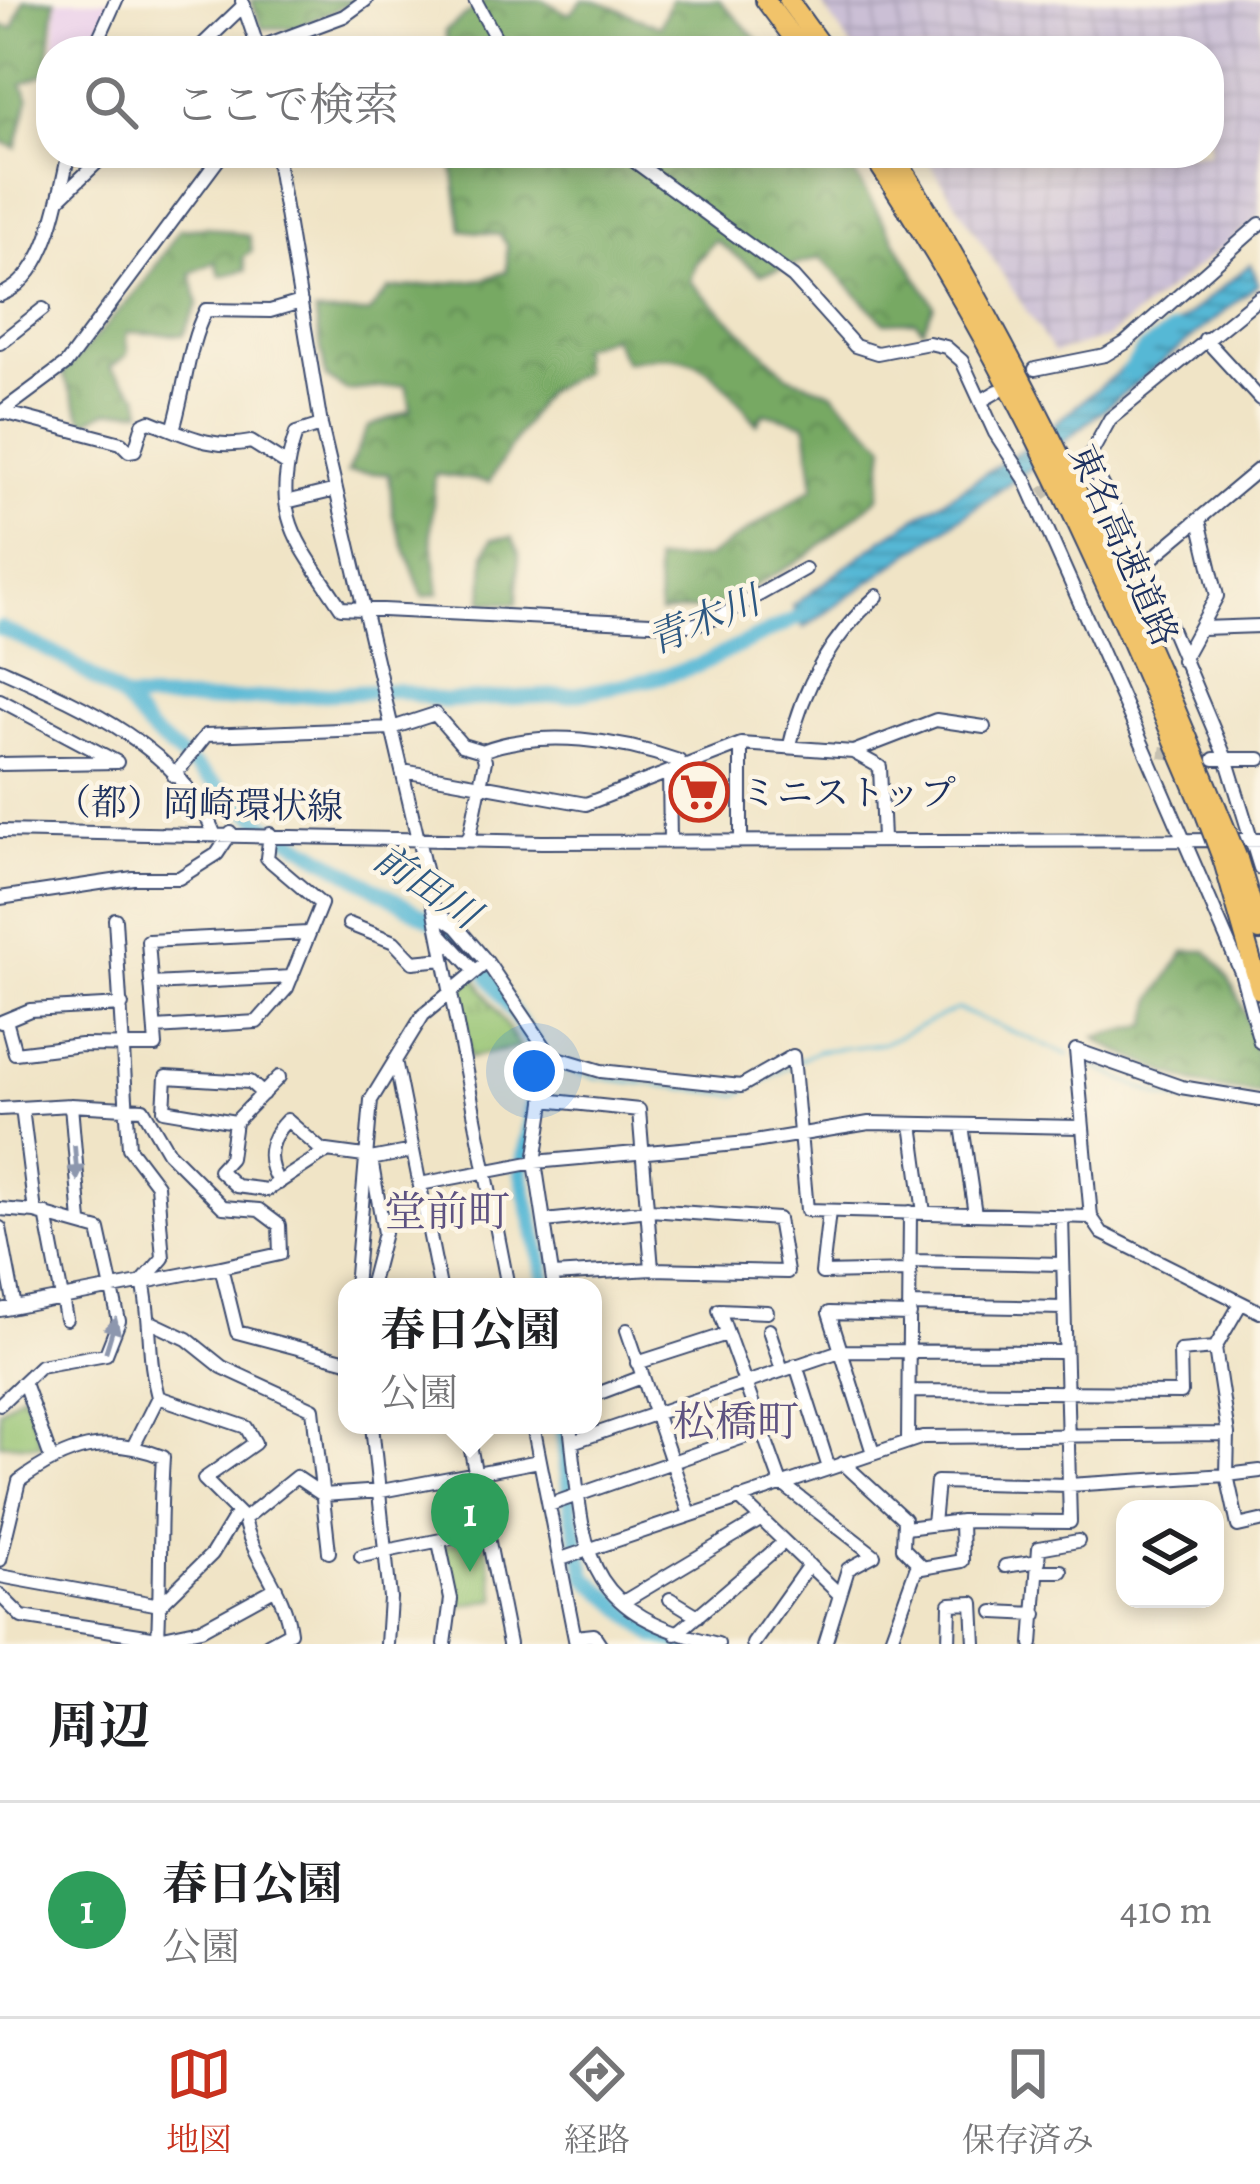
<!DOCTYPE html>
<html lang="ja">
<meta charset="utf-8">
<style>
:root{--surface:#fff;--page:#f2f2f2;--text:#202124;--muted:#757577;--line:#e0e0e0;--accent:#c8321e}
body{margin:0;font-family:Alegreya,"Noto Serif JP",serif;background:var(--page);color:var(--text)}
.controls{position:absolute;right:36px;bottom:36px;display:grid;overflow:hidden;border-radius:24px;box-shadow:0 6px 18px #0003}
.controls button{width:108px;height:108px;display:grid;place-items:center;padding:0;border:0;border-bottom:3px solid var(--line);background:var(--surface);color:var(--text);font:60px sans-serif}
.you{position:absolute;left:534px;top:1071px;width:42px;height:42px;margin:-30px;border:9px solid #fff;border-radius:50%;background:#1a73e8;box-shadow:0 0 0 18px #1a73e833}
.badge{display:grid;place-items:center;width:78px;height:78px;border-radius:50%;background:var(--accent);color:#fff;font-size:39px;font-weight:700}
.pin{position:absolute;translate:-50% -99px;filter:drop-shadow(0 3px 6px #0008)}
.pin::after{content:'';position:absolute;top:63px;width:42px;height:36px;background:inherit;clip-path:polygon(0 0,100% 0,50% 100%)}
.popup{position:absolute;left:338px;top:1278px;width:264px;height:156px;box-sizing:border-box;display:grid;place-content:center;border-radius:24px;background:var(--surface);filter:drop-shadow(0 3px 9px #0005);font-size:39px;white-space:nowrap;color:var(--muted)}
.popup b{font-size:45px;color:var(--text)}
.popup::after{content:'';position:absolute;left:50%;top:100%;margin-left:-24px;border:24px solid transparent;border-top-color:var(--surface)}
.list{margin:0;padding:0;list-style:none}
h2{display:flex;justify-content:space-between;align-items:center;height:156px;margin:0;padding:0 48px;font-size:51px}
h2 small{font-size:39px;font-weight:400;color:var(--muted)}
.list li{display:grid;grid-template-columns:78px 1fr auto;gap:36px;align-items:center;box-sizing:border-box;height:216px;padding:0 48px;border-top:3px solid var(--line)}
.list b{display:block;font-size:45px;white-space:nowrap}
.list p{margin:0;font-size:39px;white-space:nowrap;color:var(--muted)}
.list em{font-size:39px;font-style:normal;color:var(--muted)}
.icon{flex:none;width:66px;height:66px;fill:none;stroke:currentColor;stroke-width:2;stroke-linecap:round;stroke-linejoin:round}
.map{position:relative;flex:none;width:1260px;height:1644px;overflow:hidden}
.search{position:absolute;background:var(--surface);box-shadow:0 6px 18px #0003;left:36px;right:36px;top:36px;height:132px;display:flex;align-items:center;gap:30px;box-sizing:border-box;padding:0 42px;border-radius:48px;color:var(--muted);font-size:45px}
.sheet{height:372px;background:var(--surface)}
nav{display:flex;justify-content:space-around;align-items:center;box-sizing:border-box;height:168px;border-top:3px solid var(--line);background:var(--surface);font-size:33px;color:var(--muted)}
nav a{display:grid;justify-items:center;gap:6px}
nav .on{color:var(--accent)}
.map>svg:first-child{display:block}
.built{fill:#ebd1eb}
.industrial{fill:url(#industrial-grid)}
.forest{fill:url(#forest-crowns);stroke:#496c60;stroke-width:3}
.park{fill:url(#park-tufts);stroke:#587968;stroke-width:3}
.water{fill:url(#water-rules);stroke:#39749a;stroke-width:3}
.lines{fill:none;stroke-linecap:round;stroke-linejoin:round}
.stream{stroke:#57b8d5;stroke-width:3}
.river{stroke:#57b8d5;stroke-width:15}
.minor-tunnel{stroke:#c5c0b1;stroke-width:12;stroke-dasharray:12 6;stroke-linecap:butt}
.minor-casing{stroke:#3b4a6e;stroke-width:16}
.highway-casing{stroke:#3b4a6e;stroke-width:22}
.minor{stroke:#fff;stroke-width:12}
.highway{stroke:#f1c36a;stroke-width:18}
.highway-bridge-casing{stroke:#3b4a6e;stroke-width:22;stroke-linecap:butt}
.highway-bridge{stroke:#f1c36a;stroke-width:18}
.oneway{fill:#8d97ae}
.labels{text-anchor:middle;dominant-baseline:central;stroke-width:9;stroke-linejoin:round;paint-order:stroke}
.street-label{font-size:36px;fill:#1b2f5e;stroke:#fcf5e5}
.poi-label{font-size:36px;fill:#1b2f5e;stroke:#fcf5e5;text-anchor:start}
.water-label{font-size:39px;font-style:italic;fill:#2d5882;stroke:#fcf5e5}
.quarter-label{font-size:42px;fill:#5d5281;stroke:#fcf5e5}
</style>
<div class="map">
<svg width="1260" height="1644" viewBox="0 0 1260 1644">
<defs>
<pattern id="industrial-grid" width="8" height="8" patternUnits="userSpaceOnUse" patternTransform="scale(3)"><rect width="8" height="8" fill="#cbbfd5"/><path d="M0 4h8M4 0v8" fill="none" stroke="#aea4b9"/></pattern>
<pattern id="forest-crowns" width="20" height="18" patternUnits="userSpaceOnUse" patternTransform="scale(3)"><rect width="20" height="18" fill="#77a963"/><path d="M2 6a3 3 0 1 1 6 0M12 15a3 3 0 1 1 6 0" fill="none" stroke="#618a55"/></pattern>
<pattern id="park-tufts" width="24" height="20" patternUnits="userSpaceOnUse" patternTransform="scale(3)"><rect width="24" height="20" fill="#94c371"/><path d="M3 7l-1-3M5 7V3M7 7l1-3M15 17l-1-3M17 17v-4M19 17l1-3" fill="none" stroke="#789f60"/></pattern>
<pattern id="water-rules" width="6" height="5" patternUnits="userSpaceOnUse" patternTransform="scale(3)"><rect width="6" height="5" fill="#57b8d5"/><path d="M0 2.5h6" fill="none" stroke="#4796b0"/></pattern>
</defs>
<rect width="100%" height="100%" fill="#fcf5e5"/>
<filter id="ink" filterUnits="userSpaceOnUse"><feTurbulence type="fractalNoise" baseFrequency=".00833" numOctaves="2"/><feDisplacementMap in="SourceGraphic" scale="24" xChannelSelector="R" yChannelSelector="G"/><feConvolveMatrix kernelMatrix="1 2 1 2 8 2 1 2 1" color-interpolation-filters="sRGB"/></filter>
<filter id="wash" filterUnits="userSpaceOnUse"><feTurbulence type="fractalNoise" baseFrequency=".004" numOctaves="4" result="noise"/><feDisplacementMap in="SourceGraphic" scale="48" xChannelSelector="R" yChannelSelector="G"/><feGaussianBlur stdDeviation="2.7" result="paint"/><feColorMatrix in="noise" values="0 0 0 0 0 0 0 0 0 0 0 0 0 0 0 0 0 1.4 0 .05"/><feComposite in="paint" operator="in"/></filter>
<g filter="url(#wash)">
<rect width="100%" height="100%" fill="#f0e4c6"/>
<path class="built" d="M57,0H111L89,51H54Z"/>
<path class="industrial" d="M819,0H1260V217L1107,338L1054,353L923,153H1209V51H854Z"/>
<path class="forest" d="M24,0H55L47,73L22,84L29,99L16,148L0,141V25L13,28Z
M251,0H358L294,28H262Z
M486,0H543L569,14L583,0C611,0 632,19 660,26L671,0H719L769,51H448L445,31Z
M442,153H842L934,305L923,329L915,321L884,322L821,258L761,274L715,240L695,264L690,281L788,376L832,392L885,445L879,497L807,556L718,607L660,613L655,561L707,558L814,487L806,424L764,413L757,424C714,371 698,346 625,362L612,337L579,347L583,372L544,393L489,482L435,474L431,534L439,593L423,597L393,516L389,474L347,472L368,427L411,410L406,385L347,391L326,377L315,313H368L389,289L485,279L507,271V245L500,235L462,230L452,160Z
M208,227L249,236L252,250L243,258L246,270L221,276L215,262L191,273L198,304L183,335L127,332C122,355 140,349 110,367L139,395L142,410L108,411L84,422L63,374L147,279L180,229Z
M512,537L519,553L517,604L483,602L485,553L492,539Z
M1185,951H1207C1241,986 1260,1045 1260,1094C1241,1090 1220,1090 1202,1085C1183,1080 1104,1048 1096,1037L1148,1025L1154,998Z"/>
<path class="park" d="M475,977L520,1047L470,1057L456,992Z
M24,1391L41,1445L0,1443V1410Z
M484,1535L497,1599L455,1607L443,1545Z"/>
<path class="water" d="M1251,264L1258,284L1035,465L804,628L793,606L882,540L1026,447Z"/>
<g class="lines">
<path class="stream" d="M799,1061L817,1051L882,1044L957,1009L1069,1055
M1083,1062L1160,1096L1199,1104
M553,1066L598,1078L738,1095L791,1066"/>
<path class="river" d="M1127,374L1144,350L1175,330
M0,628L66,659L123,699L209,701L396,690L443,701L570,695L652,679L697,666L812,611
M123,699L150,731L262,822L454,934L486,972L535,1045L539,1063L521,1172L547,1287
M562,1425L571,1509L586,1577L655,1636L691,1644"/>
</g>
</g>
<g filter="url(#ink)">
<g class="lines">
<path class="minor-tunnel" d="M1042,494L1083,468
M1160,752L1214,759"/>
<g class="minor-casing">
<path id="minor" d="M475,0L503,51
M242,1L259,51
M258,48L344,16L366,0
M93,51L116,0
M196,51L244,5
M276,153L321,425L435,912L508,1287
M623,153L793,277L855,346L877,353L929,343L946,347L962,361L995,433L1025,479L1145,750L1241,972L1260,1042
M60,198L107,153
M0,295C49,277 58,198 69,153
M1260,297L1110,419L1088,459L1144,565L1227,761L1260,868
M1205,339L1260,399
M0,343L43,309
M1035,369L1105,355L1125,343L1260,224
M981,401L998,391
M3,412L121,443L129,451L135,450L143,424L150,421C186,435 212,450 251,442L286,464
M0,413L66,364L223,153
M321,425L296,433C269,517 297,540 341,608L692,625L719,617L805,569
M173,430C185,391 188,344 206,310L270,311L301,302
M286,502L336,490
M1144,565L1260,468
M1202,628L1260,626
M1182,660L1217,596L1199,520
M0,669C79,704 179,746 214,833
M0,700L117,762L0,764
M741,744V839
M790,745C803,686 832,636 877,596
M482,751C542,728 620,740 679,761L682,767
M853,752L880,767L883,839
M1214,759H1260
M403,771L586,804L741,744L853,752L936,720L984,727
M669,772L670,842
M174,776L206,735L392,728L435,714L462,745L482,751L485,761L469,840
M0,831L542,842L1260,840
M0,898L133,878H179L217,854L231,833
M435,912L457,927L487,962L551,1056L601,1071L741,1086L793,1056L807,1210L1091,1217
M115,919L129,1148L157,1185L163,1258L144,1280
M349,924L394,942L413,962L444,959
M440,933L475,971
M151,984L292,977
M6,1020L15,1053L81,1045L156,1046L148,941L308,933
M1,1022L30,1010L122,1005
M155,1028L257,1022L287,988L321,904L267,858L270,834
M551,1056L535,1162L554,1287
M395,1060L440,1287
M279,1077L235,1122L230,1158L219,1170L236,1186L267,1190L327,1151L364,1156
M544,1100L639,1110L652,1269
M1260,1100L1181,1087L1076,1050L1091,1217L1102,1233L1260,1312
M71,1105L81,1222
M22,1108L35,1212
M0,1109L71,1105L143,1109L168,1152L223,1207L259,1210L279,1225L280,1254L221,1267
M235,1122L164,1110L166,1077L250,1082L263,1094
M912,1124L924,1213
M962,1125L975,1214
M365,1160L413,1151
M279,1183C264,1160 268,1139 287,1120L325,1153
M420,1184L535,1162L748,1143L869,1123L1081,1127
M0,1209L35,1212L99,1230L119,1321L106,1354L40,1366L0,1404
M829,1211L822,1273L910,1271
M46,1214L66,1319
M545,1221L650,1210L778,1219L787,1272L652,1269L553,1275
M0,1228L15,1307
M910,1261L1063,1264
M143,1281C152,1322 147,1357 158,1397L246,1427L255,1443L204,1479L244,1519
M355,1287L371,1100L423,1015L487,962
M370,1287L384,1233L371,1159
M910,1305L1063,1308
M0,1310L221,1267L237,1332L347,1361
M767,1312L719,1310L781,1483L874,1555L848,1569L825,1644
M153,1323L187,1339L222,1367L313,1409L329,1552
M627,1330L689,1512
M769,1330L782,1370
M637,1363L727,1334
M796,1365L829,1468
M24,1383L51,1458
M909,1391L1181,1393L1180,1351L1215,1348
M597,1394L642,1377
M372,1425L390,1598L387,1644
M466,1425L509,1644
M533,1425L576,1644
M570,1425C585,1550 576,1611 718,1644
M908,1441L910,1212
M572,1442L840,1351L1064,1352
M134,1445L158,1397
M873,1453L829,1313L910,1315
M843,1463L904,1519L903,1548L920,1565
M1260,1471L1227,1475L1238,1526L1260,1521
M739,1498L840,1595
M549,1505L761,1431
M933,1524L937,1482L1069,1485L1227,1475L1228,1434L1215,1348L1241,1303
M906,1528L961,1521L1070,1522L1062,1216
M439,1542L451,1599L445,1644
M361,1556L486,1531
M561,1559L923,1437L1228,1434
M0,1560L19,1481C67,1446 105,1434 163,1457C159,1517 161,1577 158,1638L153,1644
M1005,1566L1039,1561
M1039,1571H1061
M0,1576L160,1605L212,1554L237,1513
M0,1595L22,1617L158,1638L201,1629L276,1588
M670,1599L698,1616
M623,1602L760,1520
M994,1612L1036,1614
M676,1634L784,1542
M575,1637L594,1635L600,1644
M268,1644L290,1632C285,1590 253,1560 244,1519L296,1477L323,1495L381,1491L539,1461
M753,1644L809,1565
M889,1644L916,1569L962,1561L961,1521
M949,1644L950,1604L973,1603L975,1644
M1032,1644L1039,1548L1078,1541"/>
</g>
<g class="highway-casing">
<path id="highway" d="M765,0L803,51
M788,0L825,51
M871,153C1010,360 1107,583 1204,811
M893,153C1023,362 1124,581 1217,808
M1238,859L1260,931
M1223,861L1260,990"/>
</g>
<use href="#minor" class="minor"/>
<use href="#highway" class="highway"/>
<g class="highway-bridge-casing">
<path id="highway-bridge" d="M1217,808L1238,859
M1204,811L1223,861"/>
</g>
<use href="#highway-bridge" class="highway-bridge"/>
</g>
<defs><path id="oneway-solid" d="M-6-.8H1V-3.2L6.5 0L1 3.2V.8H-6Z" transform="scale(3)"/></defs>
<g class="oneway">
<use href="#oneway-solid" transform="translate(76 1163) rotate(85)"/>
<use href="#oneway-solid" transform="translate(111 1335) rotate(-73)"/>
</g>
</g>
<defs>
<g id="supermarket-ring" transform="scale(3)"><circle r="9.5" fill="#fcf5e5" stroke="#c8321e" stroke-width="1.5"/><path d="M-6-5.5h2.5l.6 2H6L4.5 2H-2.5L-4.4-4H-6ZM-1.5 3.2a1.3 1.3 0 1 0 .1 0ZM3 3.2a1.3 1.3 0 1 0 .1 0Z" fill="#c8321e"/></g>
</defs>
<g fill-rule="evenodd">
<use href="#supermarket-ring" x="699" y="792"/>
</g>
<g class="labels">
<g class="street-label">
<text transform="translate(1124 545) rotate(66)">東名高速道路</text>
<text transform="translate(199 804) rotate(1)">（都）岡崎環状線</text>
</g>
<g class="poi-label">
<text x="741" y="792">ミニストップ</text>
</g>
<g class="water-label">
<text transform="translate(703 620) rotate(-22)">青木川</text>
<text transform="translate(427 886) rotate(34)">前田川</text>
</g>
<g class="quarter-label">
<text x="447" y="1211">堂前町</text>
<text x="736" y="1421">松橋町</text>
</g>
</g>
</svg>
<div class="controls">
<button><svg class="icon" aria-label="layers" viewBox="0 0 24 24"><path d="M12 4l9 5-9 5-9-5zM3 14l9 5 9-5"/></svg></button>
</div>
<div class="you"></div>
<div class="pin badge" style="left:470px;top:1572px;background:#2e9e5b">1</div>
<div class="popup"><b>春日公園</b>公園</div>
<div class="search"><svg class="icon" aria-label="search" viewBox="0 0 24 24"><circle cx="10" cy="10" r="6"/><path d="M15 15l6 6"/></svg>ここで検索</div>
</div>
<section class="sheet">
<h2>周辺<small></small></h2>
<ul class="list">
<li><span class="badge" style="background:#2e9e5b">1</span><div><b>春日公園</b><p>公園</p></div><em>410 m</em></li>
</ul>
</section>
<nav>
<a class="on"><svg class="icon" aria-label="map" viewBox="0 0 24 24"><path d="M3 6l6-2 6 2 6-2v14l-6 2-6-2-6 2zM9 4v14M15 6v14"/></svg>地図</a>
<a><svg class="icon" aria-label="directions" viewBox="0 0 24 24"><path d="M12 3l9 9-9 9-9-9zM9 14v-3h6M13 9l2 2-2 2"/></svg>経路</a>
<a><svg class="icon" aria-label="saved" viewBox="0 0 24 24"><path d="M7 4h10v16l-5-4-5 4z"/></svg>保存済み</a>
</nav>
